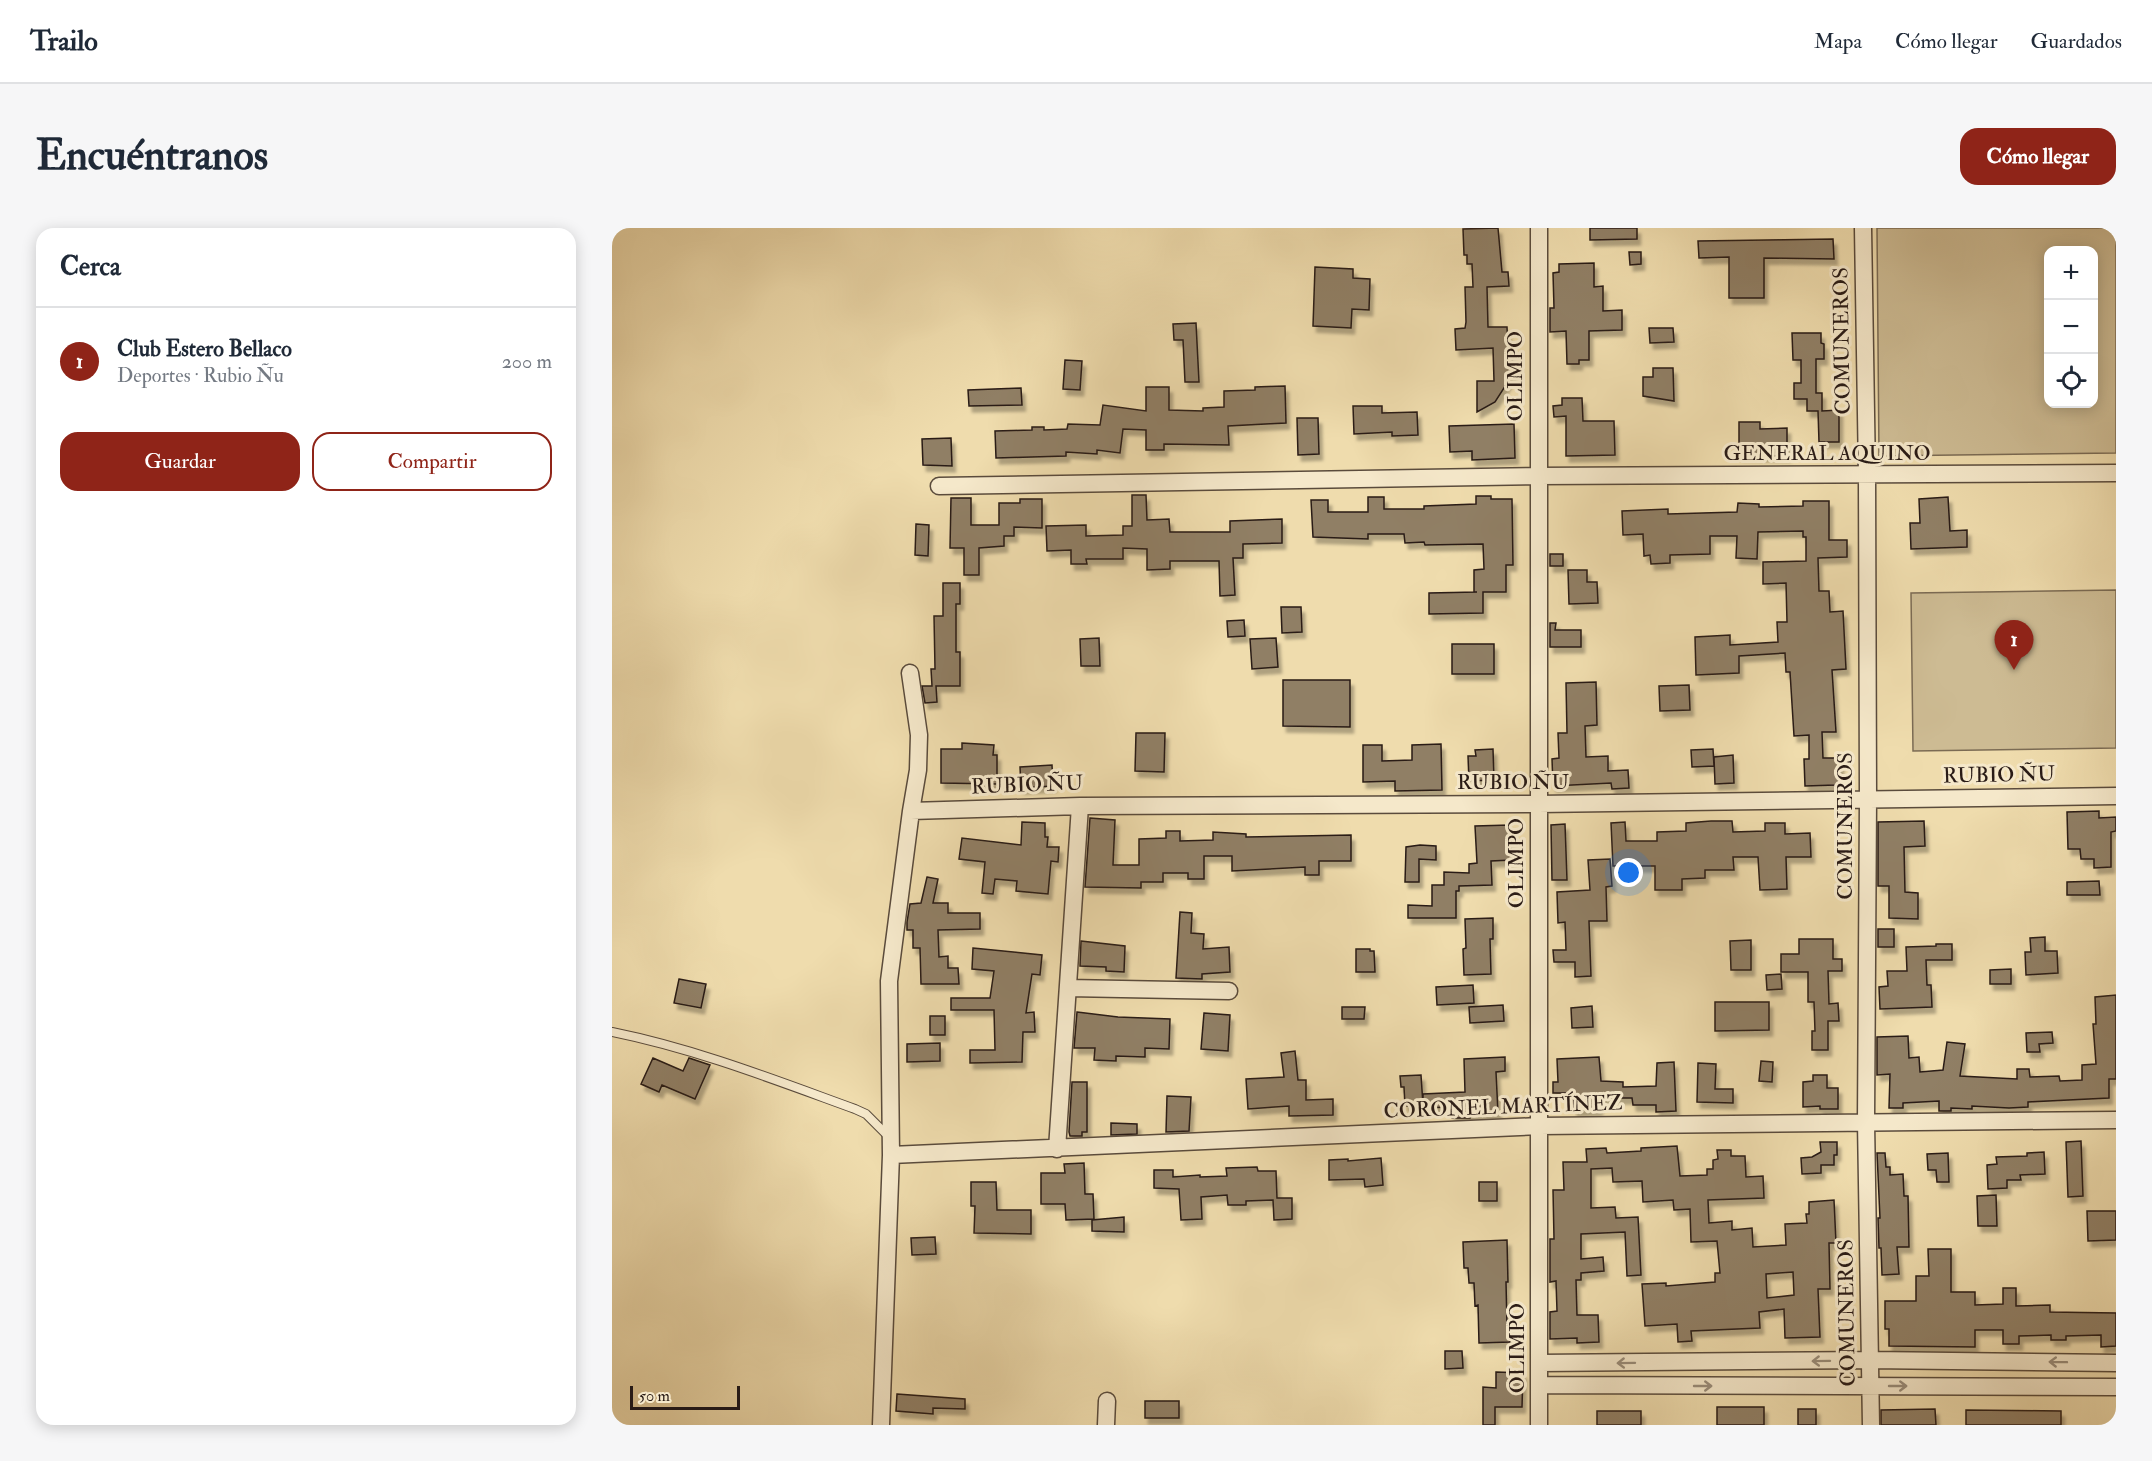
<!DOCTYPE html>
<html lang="es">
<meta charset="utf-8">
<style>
:root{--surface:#fff;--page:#f6f6f7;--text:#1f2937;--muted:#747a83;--line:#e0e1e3;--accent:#8f2418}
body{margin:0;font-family:"IM FELL Double Pica",serif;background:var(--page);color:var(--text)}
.controls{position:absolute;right:18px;top:18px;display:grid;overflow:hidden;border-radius:12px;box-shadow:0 3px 15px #0003}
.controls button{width:54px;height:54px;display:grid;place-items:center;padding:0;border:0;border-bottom:2px solid var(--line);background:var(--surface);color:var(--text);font:30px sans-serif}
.scale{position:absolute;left:18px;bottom:15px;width:110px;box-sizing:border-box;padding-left:6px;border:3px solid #291b16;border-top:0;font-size:16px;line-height:21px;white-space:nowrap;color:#291b16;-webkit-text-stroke:4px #f5e8ca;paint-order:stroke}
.you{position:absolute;left:1017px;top:645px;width:21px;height:21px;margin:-15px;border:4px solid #fff;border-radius:50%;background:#1a73e8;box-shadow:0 0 0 9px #1a73e833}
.badge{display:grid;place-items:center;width:39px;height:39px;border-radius:50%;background:var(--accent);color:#fff;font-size:20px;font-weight:700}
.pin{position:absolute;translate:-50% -50px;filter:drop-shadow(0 2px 3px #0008)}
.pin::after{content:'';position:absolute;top:32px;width:21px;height:18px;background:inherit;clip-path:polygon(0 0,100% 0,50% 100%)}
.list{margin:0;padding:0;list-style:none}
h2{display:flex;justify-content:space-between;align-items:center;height:78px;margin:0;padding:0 24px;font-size:26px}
h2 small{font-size:20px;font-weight:400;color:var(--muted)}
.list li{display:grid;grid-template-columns:39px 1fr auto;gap:18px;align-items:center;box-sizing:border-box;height:108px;padding:0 24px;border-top:2px solid var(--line)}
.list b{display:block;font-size:22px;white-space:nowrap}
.list p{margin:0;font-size:20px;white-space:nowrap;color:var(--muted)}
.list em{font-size:20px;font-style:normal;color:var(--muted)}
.actions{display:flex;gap:12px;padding:18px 24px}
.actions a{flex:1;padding:14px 0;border:2px solid var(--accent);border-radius:18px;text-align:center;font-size:21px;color:var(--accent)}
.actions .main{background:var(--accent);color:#fff}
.icon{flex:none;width:33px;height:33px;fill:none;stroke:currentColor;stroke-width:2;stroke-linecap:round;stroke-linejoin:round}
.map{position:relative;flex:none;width:1504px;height:1197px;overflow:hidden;border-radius:18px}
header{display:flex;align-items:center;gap:36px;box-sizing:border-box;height:84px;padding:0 30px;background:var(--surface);border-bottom:2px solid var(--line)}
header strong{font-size:28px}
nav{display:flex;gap:33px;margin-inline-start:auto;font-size:21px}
.intro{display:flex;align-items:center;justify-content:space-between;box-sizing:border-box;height:144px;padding:0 36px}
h1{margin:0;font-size:42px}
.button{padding:15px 27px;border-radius:18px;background:var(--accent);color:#fff;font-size:21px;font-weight:700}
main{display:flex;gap:36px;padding:0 36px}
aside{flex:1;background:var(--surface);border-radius:18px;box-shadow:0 3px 15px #0003}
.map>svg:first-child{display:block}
.green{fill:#cdbb93;stroke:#7b6b54;stroke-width:1.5;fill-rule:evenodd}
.building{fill:#907f65;stroke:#291b16;stroke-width:1.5;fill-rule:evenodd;filter:url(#shadow)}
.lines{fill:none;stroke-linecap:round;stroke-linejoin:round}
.service-casing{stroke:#5a4b3c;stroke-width:10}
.minor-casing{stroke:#5a4b3c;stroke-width:19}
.service{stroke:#f5e8ca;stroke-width:8}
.minor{stroke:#f5e8ca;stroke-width:16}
.oneway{stroke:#998c79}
.labels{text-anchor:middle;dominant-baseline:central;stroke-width:6;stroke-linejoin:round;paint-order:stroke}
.street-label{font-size:21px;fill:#291b16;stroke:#f5e8ca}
</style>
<header>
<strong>Trailo</strong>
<nav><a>Mapa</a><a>Cómo llegar</a><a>Guardados</a></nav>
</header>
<div class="intro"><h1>Encuéntranos</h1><a class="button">Cómo llegar</a></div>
<main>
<aside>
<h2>Cerca<small></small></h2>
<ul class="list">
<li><span class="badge">1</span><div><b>Club Estero Bellaco</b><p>Deportes · Rubio Ñu</p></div><em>200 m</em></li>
</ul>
<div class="actions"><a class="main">Guardar</a><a>Compartir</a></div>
</aside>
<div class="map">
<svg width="1504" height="1197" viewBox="0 0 1504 1197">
<defs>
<filter id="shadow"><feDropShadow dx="3.5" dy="6" stdDeviation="1.5" flood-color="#0004"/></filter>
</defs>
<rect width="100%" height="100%" fill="#efdcad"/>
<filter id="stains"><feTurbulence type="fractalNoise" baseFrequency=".00333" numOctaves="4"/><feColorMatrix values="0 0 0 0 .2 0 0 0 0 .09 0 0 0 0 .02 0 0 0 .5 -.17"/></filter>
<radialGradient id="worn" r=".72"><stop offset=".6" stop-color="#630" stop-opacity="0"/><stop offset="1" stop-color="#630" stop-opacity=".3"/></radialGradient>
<path class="green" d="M1265,0H1504V225L1267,228ZM1436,22H1482V176H1436Z
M1504,362V520L1301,523L1299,365Z"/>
<path class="building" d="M886,0L890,44H896L897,58L875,59L876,99H895L896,120H900L901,146L883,174L865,184V153H882L881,120L844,122L843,101L853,100L854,94L853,59H861L860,36H855V27H852L851,1Z
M978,0H1025V11L978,12Z
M1221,11L1222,31L1152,30V70H1117V29L1087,30L1086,13Z
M1017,24H1029V36L1018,37Z
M982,35V59L991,58V83L1010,82V102L977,103V132H967V136H955L954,103L938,104V80H942L941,45L947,44V36Z
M703,39L741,41V50L758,51L757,82L740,81L739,100L701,98Z
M584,95L587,154H573L571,112H562L561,96Z
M1037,100H1061L1062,114L1038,115Z
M1180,105H1209V115L1212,116V131H1204V165H1210V183L1227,182V214H1207L1206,183H1195V171H1182V155H1189V132H1181Z
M453,132L470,133L468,162L451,161Z
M1041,140H1061L1062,173L1031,168V149H1041Z
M673,158L674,195L616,198L617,217L552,216V222H534V202L511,201L508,225L485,222V226L454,224V228L384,230L383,203L420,202V199H432V202L455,201L456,196L488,197L491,177L534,183V159H557V182L591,183V180L612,179V163L643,162V159Z
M409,160L410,177L357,178L356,162Z
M950,170H970L971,193H1002L1003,227L954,228V188L942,189L941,178L950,177Z
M741,178H770V185L805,184L806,207L780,208V204L742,206Z
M685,190H706L707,226L686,227Z
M1127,194H1148V201L1175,200V228L1127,227Z
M902,196L903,230L860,232V223L838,224L837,198Z
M339,210L340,238L311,237L310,211Z
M520,267H534L535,292L557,291L558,304H618V293L670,291V315L631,316V330H621L623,367L608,368L607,333H558V341L535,342V321L511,320V331H474L475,336H459V322L435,323L434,298L474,297V308L511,307V298H520Z
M864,268H879V271H900L901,337H894V364H871V385L817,386V365L865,364H862V342L872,341L871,316L813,317L812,314L793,315L792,306H756V311L701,309L699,272H716V284H756V269H772V281H812V278L864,276Z
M1336,269L1338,303L1355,302V319L1299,321L1298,295H1308L1307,271Z
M339,270H359V297H387V275H408V271H430V300L402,299V308H392V318L367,320V347H352V320H338Z
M1191,273H1217V312H1235V329L1206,330L1207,363H1217L1218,384L1231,383L1234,441L1220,442L1224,504H1210L1211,530H1228V554L1224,557L1193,558L1192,531H1197V507L1182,508L1178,444H1174L1173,425L1127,428V445L1084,447L1083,409L1118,407V417L1166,414L1165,394H1175L1174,355L1151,356V334L1194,333V309H1191V303L1146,304L1145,331L1124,330L1125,308H1098V326L1058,327V335L1039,336L1038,327L1032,328L1031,306L1011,307L1010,283L1056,281V286L1125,284L1126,275L1147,276V279L1191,278Z
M304,296L317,297L316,328L303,327Z
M938,326H951V338H938Z
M956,342H975V354H985L986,375L957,376Z
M331,355H348V376H344V424H348V458H324L325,474L313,475L310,458H320L319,441H323L322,388H331Z
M669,379H689L690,404L670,405Z
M632,392L633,408L616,409L615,393Z
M938,395H944L943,402H969V419H938Z
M487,410L488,438H469L468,411Z
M664,410L666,439L640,441L638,411Z
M840,416H882V446H840Z
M671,452H738V499L671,498Z
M984,454L985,497L973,498L974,529L996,528V543L1016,542L1017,560L1000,561L999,555L941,558L940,531L947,530L946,505H955L954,455Z
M1077,457L1078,482L1048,483L1047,458Z
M524,505H553L552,544L523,543Z
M350,515L382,517L381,527H385V556L329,555V521H350Z
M829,516L830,562L783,563V553L751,554V517H770V533L800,532V517Z
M881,521L882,552L857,553L856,528H864L863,522Z
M1101,521L1102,538L1080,539L1079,522Z
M1121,527L1122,555L1103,556L1102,529Z
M440,537L441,558L409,560L408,539Z
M1487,583V590L1504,589V603L1499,604V639L1482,640V631H1469L1468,621H1456L1455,584Z
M478,590L503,592L501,637H527V611L554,610V603H568V613L601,612V604L634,606V609L739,607V633H707V647H693V639L620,643V628H592V651H576V645H551V654H529V660L473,659Z
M1099,593H1120L1121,604L1153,603V595H1173V606L1198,605L1199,629H1174L1175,661L1148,662L1146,629H1121L1122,642H1093V650L1070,651V662H1043V638H1001L999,595L1013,594L1014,613H1045V604L1074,603V595Z
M1312,593L1313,618L1292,619L1293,664L1306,665V691L1277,690V658H1266V594Z
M410,594L433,595V609H436L435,619H447L446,634L439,633L436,666L404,663L405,653L383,651L381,666L370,665L373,634L347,631L350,610L409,617Z
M953,596L955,652H940L939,597Z
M898,597L900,632L879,633L880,657L847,658V663H844V690H796V677L820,678V657H832V644L857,645V636L865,635L863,598Z
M808,617L824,618V632L807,631V654H793L794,619Z
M998,631L1000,658L994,659L995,693H977L979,748L963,749V734H942L941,722H954L953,694L946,695L945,664L978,662L976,632Z
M315,649L326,651L321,675H336V685H368V701L326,702L327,729L336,728V740H346L347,756H309L308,720H301V702H295V694L298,676L309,675Z
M1487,653L1488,667H1455V654Z
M568,684L580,685L579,705L592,706L591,721L617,719L618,744L590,746V751L564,750Z
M881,690V711H878L879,746L852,747L851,721L854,720L853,691Z
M1266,701H1282V719H1266Z
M1433,709V723H1445L1446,745L1414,747L1413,724H1419L1418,710Z
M1187,711H1221V731H1230V743H1216L1217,776L1226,775L1227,793H1216V822H1200V803H1203L1202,774H1196V744H1169V726H1187Z
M1139,712V742H1119L1118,713Z
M469,713L513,718L512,744L494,743V739L468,738Z
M1324,716H1340V732H1314L1315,757H1319L1320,779L1268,781L1267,759L1276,758L1275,743H1295L1294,719L1324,718Z
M361,720L430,727L428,747L420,746L414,785L422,784L423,804H411L410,834L358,835V822H383L382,782H339V770H378L382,743L360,741Z
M744,721H758V723H762L763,744H744Z
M1399,741V756H1378V742Z
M1169,746L1170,761L1155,762L1154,747Z
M67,751L94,756L89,780L62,775Z
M861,757L862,775L825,777L824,759Z
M1504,767V851H1497V870L1416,874V879L1397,880L1360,878V881L1339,880V883H1327V873L1291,875V880H1277L1278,846L1265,847V809L1296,808L1297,830L1307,829L1308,844L1331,842L1335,814L1353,816L1348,848L1405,851V841H1417L1418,849L1447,848L1448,853L1470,852V837L1484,836L1481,796H1484L1483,769Z
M1103,774H1157V802L1103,803Z
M891,777L892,793L858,795L857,779Z
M980,778L981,799L960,800L959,780Z
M730,779H753L752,791H730Z
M465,784L506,789L558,791L557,821L533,820V829L504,828V833L482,832L483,820H462Z
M592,785L618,787L616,823L589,821Z
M318,788H333V807H318Z
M1440,804L1441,815L1427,816L1428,824H1415L1414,805Z
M328,815V833L295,834V816Z
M683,823L686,852H694V872L721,871V887L677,888V878L636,881L634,851L672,849L669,825Z
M893,829V843L884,844L886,885L858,887V890H840L839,879L811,880V866L853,864L852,831Z
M987,829L989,853L1011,854V859L1044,858L1045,835L1062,834L1064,883L1044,884V877H1021L1020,870H987V881L962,883L961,865H941V854H946L945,831Z
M41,830L71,843L77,830L98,837L83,871L50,857L47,864L29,856Z
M1149,833L1161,834L1160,854L1147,853Z
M1086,835L1104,836L1103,861H1121V875L1085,874Z
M809,847L811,877L793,878L792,859H789L788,848Z
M1201,847H1215V860H1226V881H1208V878L1191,879V854L1201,853Z
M460,854H475V904H470V908H458L457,904Z
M555,868L579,869L577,903L554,904Z
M499,895L525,896V906L499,907Z
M1469,913L1471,968L1456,969L1454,914Z
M1208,914H1225V927H1222V937H1209V945L1190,946L1189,930L1200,929L1209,924Z
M1065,918L1068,948L1095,947V941H1101V932L1106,931L1105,922H1119V928H1133L1134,949L1151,948L1152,970L1096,972L1097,995L1120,993V1002L1140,1000L1141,1019L1174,1017L1173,996L1195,995L1194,986H1197V974L1222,972L1224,1015H1217L1218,1061H1206L1208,1109L1173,1110L1172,1081L1147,1084L1148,1100L1079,1103L1080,1113L1066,1114L1065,1096L1033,1098L1030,1056L1054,1055V1058L1103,1054V1045H1108L1105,1013L1079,1014L1078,981L1062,982L1061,972L1031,974L1030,953L1001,954L1000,940L979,941V980L1003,979L1004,990L1026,989L1029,1047L1015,1048L1013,1004L969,1006V1031L991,1029L992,1043L969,1045V1052H964L965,1087H986L987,1114L965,1115V1110L938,1111V1084L945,1083L944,1053L938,1054V1011H942L941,962H952L951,934H975L974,921L994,920L995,925L1029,923V920ZM1181,1044L1182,1067L1155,1070L1154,1046Z
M1432,924L1433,946L1408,947L1409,952H1395V960L1376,961L1375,937L1385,936L1384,929L1415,928V925Z
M1265,925H1273L1274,939H1278V947L1291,946L1292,968H1296L1297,1019H1285L1287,1046L1270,1047L1269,1020H1267L1266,990H1268Z
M1336,925L1337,954H1325L1324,942H1316L1315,926Z
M769,930L771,957L753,959L752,951L717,952V932L736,931V933Z
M472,935L473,966H481L482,991L454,992L453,976H429V945H453L452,936Z
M645,939L646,943H664L665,970H680V991L662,992L661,972L634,973V977H616L615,967L589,969L590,991L569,992L567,961L542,960V942H561V949L588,947V949L615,948L614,940Z
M359,954H384L385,982H419V1006L362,1005L363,978H359Z
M867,954H885V973H867Z
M1384,967L1385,998H1366L1365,968Z
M1475,983H1504V1012L1476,1013Z
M512,989V1004L480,1003V992Z
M323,1009L324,1026L300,1027L299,1010Z
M895,1012L896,1054H894L895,1098H898V1114L867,1115L866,1077L863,1078L862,1055H857L856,1040H852L851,1014Z
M1316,1021H1339V1064H1363V1077L1391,1076V1060H1404V1078L1438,1077V1084L1504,1085V1118L1489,1119V1107L1454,1108V1112H1439V1107L1407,1108V1116H1391V1102H1363V1119L1277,1118V1101H1273V1073H1304V1048H1317Z
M833,1123H850L851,1140L833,1141Z
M884,1144L911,1145L910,1179H883V1197H871V1159L884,1160Z
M285,1166L353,1171V1181L321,1180V1186L284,1183Z
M533,1173H567V1190H533Z
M1105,1179H1152V1197H1105Z
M1186,1181H1204V1197H1186Z
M1323,1181L1324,1197H1269V1182Z
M1354,1182L1449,1183V1197H1354Z
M985,1183H1029V1197H985Z"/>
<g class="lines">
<g class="service-casing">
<path id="service" d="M0,804C84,821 163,852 243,881L254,886L277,909"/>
</g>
<g class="minor-casing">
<path id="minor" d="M927,0V1197
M1251,0L1255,247L1256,571L1254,894L1259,1197
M327,258L925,248L1504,245
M299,583L468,578L926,576L1504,568
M456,760L617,763
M445,921L468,578
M279,927L928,898L1504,892
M928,1135L1258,1132L1504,1135
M928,1157L1504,1159
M269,1197L279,927L277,753L299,583L306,542L307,507L298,445
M494,1197L495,1173"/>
</g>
<use href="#service" class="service"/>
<use href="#minor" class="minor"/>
</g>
<defs><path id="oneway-shaft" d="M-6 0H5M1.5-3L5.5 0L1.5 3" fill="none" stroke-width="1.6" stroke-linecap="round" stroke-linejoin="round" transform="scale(1.5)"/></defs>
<g class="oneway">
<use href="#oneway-shaft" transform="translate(1209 1133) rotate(179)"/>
<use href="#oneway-shaft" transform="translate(1446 1134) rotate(-179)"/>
<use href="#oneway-shaft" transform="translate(1014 1135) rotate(179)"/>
<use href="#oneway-shaft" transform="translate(1091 1158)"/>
<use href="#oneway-shaft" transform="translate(1286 1158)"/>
</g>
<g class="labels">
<g class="street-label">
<text transform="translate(1230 113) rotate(-91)">COMUNEROS</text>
<text transform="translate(903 148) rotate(-90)">OLIMPO</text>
<text x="1215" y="225">GENERAL AQUINO</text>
<text transform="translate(1387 547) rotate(-1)">RUBIO ÑU</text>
<text x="901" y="554">RUBIO ÑU</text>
<text transform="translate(415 557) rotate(-2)">RUBIO ÑU</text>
<text transform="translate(1233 598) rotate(-90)">COMUNEROS</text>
<text transform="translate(904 635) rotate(-90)">OLIMPO</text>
<text transform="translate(891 879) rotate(-2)">CORONEL MARTÍNEZ</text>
<text transform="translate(1235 1085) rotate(-91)">COMUNEROS</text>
<text transform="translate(905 1120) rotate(-90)">OLIMPO</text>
</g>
</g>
<rect width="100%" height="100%" filter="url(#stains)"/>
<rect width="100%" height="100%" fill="url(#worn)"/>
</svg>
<div class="controls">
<button>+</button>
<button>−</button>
<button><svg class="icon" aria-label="locate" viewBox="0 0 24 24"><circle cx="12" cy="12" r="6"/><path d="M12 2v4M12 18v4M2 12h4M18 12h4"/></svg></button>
</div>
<div class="scale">50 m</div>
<div class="you"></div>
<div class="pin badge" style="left:1402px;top:442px">1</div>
</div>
</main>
